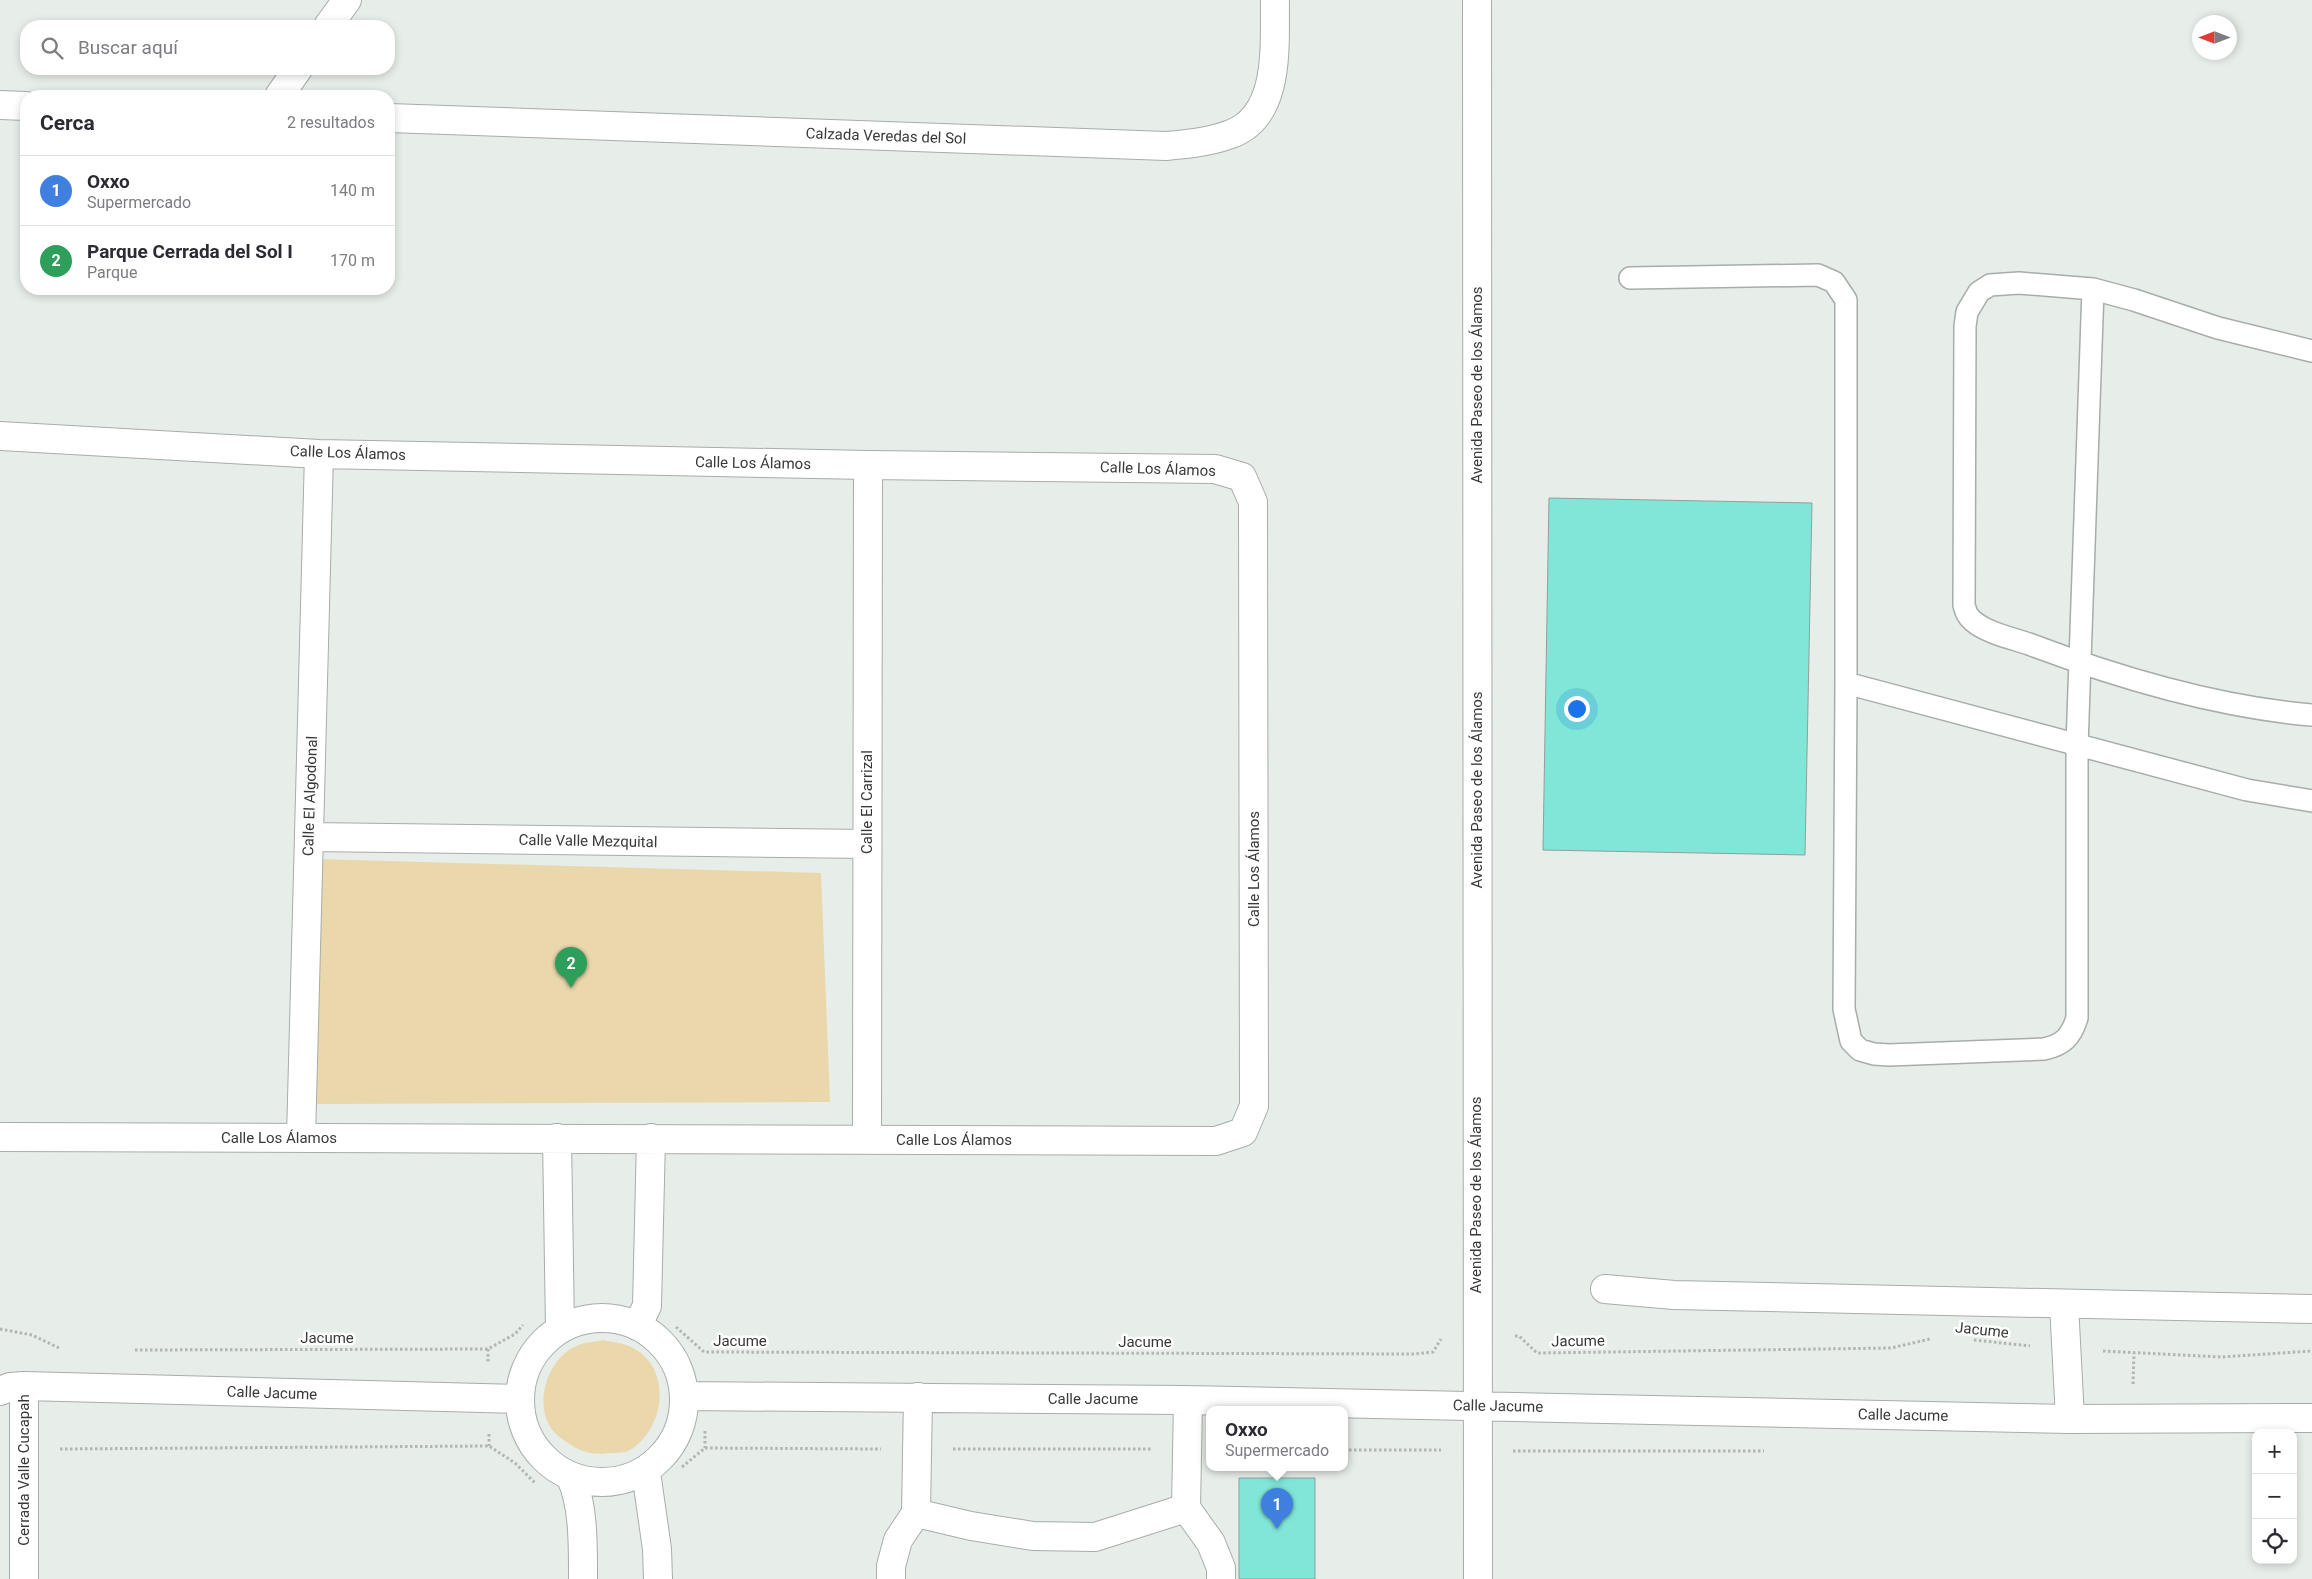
<!DOCTYPE html>
<html lang="es">
<meta charset="utf-8">
<style>
:root{--surface:#fff;--page:#f2f2f3;--text:#2b2b33;--muted:#7c7c81;--line:#e1e1e2;--accent:#2563eb}
body{margin:0;font-family:Roboto,sans-serif;background:var(--page);color:var(--text)}
.controls{position:absolute;right:15px;bottom:15px;display:grid;overflow:hidden;border-radius:10px;box-shadow:0 2px 8px #0003}
.controls button{width:45px;height:45px;display:grid;place-items:center;padding:0;border:0;border-bottom:1px solid var(--line);background:var(--surface);color:var(--text);font:25px sans-serif}
.compass{position:absolute;left:2192px;top:15px;width:45px;height:45px;border-radius:50%;background:var(--surface);box-shadow:0 2px 8px #0003;rotate:270deg}
.you{position:absolute;left:1576px;top:708px;width:18px;height:18px;margin:-12px;border:4px solid #fff;border-radius:50%;background:#1a73e8;box-shadow:0 0 0 8px #1a73e833}
.badge{display:grid;place-items:center;width:32px;height:32px;border-radius:50%;background:var(--accent);color:#fff;font-size:16px;font-weight:700}
.pin{position:absolute;translate:-50% -41px;filter:drop-shadow(0 1px 2px #0008)}
.pin::after{content:'';position:absolute;top:26px;width:18px;height:15px;background:inherit;clip-path:polygon(0 0,100% 0,50% 100%)}
.popup{position:absolute;left:1206px;top:1406px;width:142px;height:65px;box-sizing:border-box;display:grid;place-content:center;border-radius:10px;background:var(--surface);filter:drop-shadow(0 1px 4px #0005);font-size:16px;white-space:nowrap;color:var(--muted)}
.popup b{font-size:19px;color:var(--text)}
.popup::after{content:'';position:absolute;left:50%;top:100%;margin-left:-10px;border:10px solid transparent;border-top-color:var(--surface)}
.list{margin:0;padding:0;list-style:none}
h2{display:flex;justify-content:space-between;align-items:center;height:65px;margin:0;padding:0 20px;font-size:21px}
h2 small{font-size:16px;font-weight:400;color:var(--muted)}
.list li{display:grid;grid-template-columns:32px 1fr auto;gap:15px;align-items:center;box-sizing:border-box;height:70px;padding:0 20px;border-top:1px solid var(--line)}
.list b{display:block;font-size:19px;white-space:nowrap}
.list p{margin:0;font-size:16px;white-space:nowrap;color:var(--muted)}
.list em{font-size:16px;font-style:normal;color:var(--muted)}
.icon{flex:none;width:28px;height:28px;fill:none;stroke:currentColor;stroke-width:2;stroke-linecap:round;stroke-linejoin:round}
.map{position:relative;flex:none;width:2312px;height:1579px;overflow:hidden}
.search{position:absolute;background:var(--surface);box-shadow:0 2px 8px #0003;left:20px;top:20px;width:375px;height:55px;display:flex;align-items:center;gap:12px;box-sizing:border-box;padding:0 18px;border-radius:20px;color:var(--muted);font-size:19px}
.panel{position:absolute;background:var(--surface);box-shadow:0 2px 8px #0003;left:20px;top:90px;width:375px;height:205px;border-radius:20px}
.map>svg:first-child{display:block}
.green{fill:#ead7ab}
.building{fill:#80e6d8;stroke:#959d9b}
.lines{fill:none;stroke-linecap:round;stroke-linejoin:round}
.lane-casing{stroke:#a7ada9;stroke-width:24}
.street-casing{stroke:#a7ada9;stroke-width:30}
.path{stroke:#b1b6b2;stroke-width:3;stroke-dasharray:2.5 2.5;stroke-linecap:butt}
.lane{stroke:#fff;stroke-width:21}
.street{stroke:#fff;stroke-width:28}
.labels{text-anchor:middle;dominant-baseline:central;stroke-width:5;stroke-linejoin:round;paint-order:stroke}
.street-label{font-size:15px;fill:#373a38;stroke:#fff}
</style>
<div class="map">
<svg width="2312" height="1579" viewBox="0 0 2312 1579">
<rect width="100%" height="100%" fill="#e7ede8"/>
<path class="green" d="M316,859L821,873L830,1102L317,1104Z
M603,1340C610,1342 619,1342 626,1345C673,1361 668,1429 628,1451C623,1453 615,1453 609,1453C598,1455 586,1453 576,1448C566,1442 553,1434 548,1423C535,1395 551,1354 581,1344C588,1342 596,1342 603,1340Z"/>
<path class="building" d="M1549,498L1812,503L1805,855L1543,850Z
M1239,1478H1315V1579H1239Z"/>
<g class="lines">
<g class="lane-casing">
<path id="lane" d="M1630,278L1818,275L1834,282L1846,300V683L2247,790L2312,801
M2312,351L2218,328L2134,300L2093,289L2019,283L1990,285L1979,292L1967,312L1965,326L1964,605C1966,612 1967,616 1973,621C1987,633 2011,638 2029,644C2119,678 2216,707 2312,715
M1846,683L1844,1009L1851,1041L1860,1050L1874,1054L1889,1055L2044,1049C2063,1045 2071,1037 2077,1018V746L2093,289"/>
</g>
<g class="street-casing">
<path id="street" d="M1477,0L1478,1579
M328,26L347,0
M279,96L298,69
M0,105L26,106
M389,118L1166,146C1188,144 1210,142 1231,134C1282,115 1274,43 1275,0
M0,436L319,454L868,465L1215,469L1242,477L1253,502L1254,1106L1243,1132L1216,1141L0,1137
M309,837L867,844
M301,1138L319,454
M557,1138L560,1329
M867,1139L868,465
M1605,1289L1674,1295L2312,1309
M2064,1304L2070,1419
M520 1400a82 82 0 1 1 164 0a82 82 0 1 1-164 0Z
M637,1326L647,1306L651,1138
M0,1391L10,1387L24,1386L520,1399
M684,1396L1188,1400L2070,1419L2312,1418
M1188,1400L1186,1508L1211,1543L1221,1568V1579
M646,1472L657,1549L658,1579
M570,1476C584,1503 583,1548 583,1579
M916,1513L971,1526L1033,1536L1095,1537L1186,1508
M24,1579V1386
M891,1579V1566L898,1540L916,1513L918,1397"/>
</g>
<path class="path" d="M676,1327L704,1352L1414,1354L1433,1352L1441,1339
M0,1329L32,1335L61,1349
M1515,1336H1519L1537,1353L1891,1348L1930,1339
M1974,1340L2030,1346
M488,1349V1363
M135,1350L488,1349L515,1334L523,1325
M2103,1351L2222,1357L2312,1351
M2133,1384L2134,1353
M705,1431V1448
M489,1434V1446
M60,1449L489,1446L515,1463L535,1483
M953,1449H1151
M1344,1450H1441
M1513,1451H1764
M682,1467L705,1448L881,1449"/>
<use href="#lane" class="lane"/>
<use href="#street" class="street"/>
</g>
<g class="labels">
<g class="street-label">
<text transform="translate(886 136) rotate(2)">Calzada Veredas del Sol</text>
<text transform="translate(1477 385) rotate(-90)">Avenida Paseo de los Álamos</text>
<text transform="translate(348 453) rotate(2)">Calle Los Álamos</text>
<text transform="translate(753 463) rotate(1)">Calle Los Álamos</text>
<text transform="translate(1158 469) rotate(2)">Calle Los Álamos</text>
<text transform="translate(1477 790) rotate(-90)">Avenida Paseo de los Álamos</text>
<text transform="translate(310 796) rotate(-88)">Calle El Algodonal</text>
<text transform="translate(867 802) rotate(-90)">Calle El Carrizal</text>
<text transform="translate(588 841) rotate(1)">Calle Valle Mezquital</text>
<text transform="translate(1254 869) rotate(-90)">Calle Los Álamos</text>
<text x="279" y="1138">Calle Los Álamos</text>
<text x="954" y="1140">Calle Los Álamos</text>
<text transform="translate(1476 1195) rotate(-90)">Avenida Paseo de los Álamos</text>
<text transform="translate(1982 1330) rotate(6)">Jacume</text>
<text x="327" y="1338">Jacume</text>
<text x="740" y="1341">Jacume</text>
<text transform="translate(1578 1341) rotate(-1)">Jacume</text>
<text x="1145" y="1342">Jacume</text>
<text transform="translate(272 1393) rotate(2)">Calle Jacume</text>
<text x="1093" y="1399">Calle Jacume</text>
<text transform="translate(1498 1406) rotate(1)">Calle Jacume</text>
<text transform="translate(1903 1415) rotate(1)">Calle Jacume</text>
<text transform="translate(24 1470) rotate(-90)">Cerrada Valle Cucapah</text>
</g>
</g>
</svg>
<div class="controls">
<button>+</button>
<button>−</button>
<button><svg class="icon" aria-label="locate" viewBox="0 0 24 24"><circle cx="12" cy="12" r="6"/><path d="M12 2v4M12 18v4M2 12h4M18 12h4"/></svg></button>
</div>
<svg class="compass" viewBox="-18 -18 36 36"><path d="M0-13l5 13h-10z" fill="#e53935"/><path d="M0 13l5-13h-10z" fill="#7c7c81"/></svg>
<div class="you"></div>
<div class="pin badge" style="left:1277px;top:1529px;background:#3f7fe0">1</div>
<div class="popup"><b>Oxxo</b>Supermercado</div>
<div class="pin badge" style="left:571px;top:988px;background:#2e9e5b">2</div>
<div class="search"><svg class="icon" aria-label="search" viewBox="0 0 24 24"><circle cx="10" cy="10" r="6"/><path d="M15 15l6 6"/></svg>Buscar aquí</div>
<section class="panel">
<h2>Cerca<small>2 resultados</small></h2>
<ul class="list">
<li><span class="badge" style="background:#3f7fe0">1</span><div><b>Oxxo</b><p>Supermercado</p></div><em>140 m</em></li>
<li><span class="badge" style="background:#2e9e5b">2</span><div><b>Parque Cerrada del Sol I</b><p>Parque</p></div><em>170 m</em></li>
</ul>
</section>
</div>
